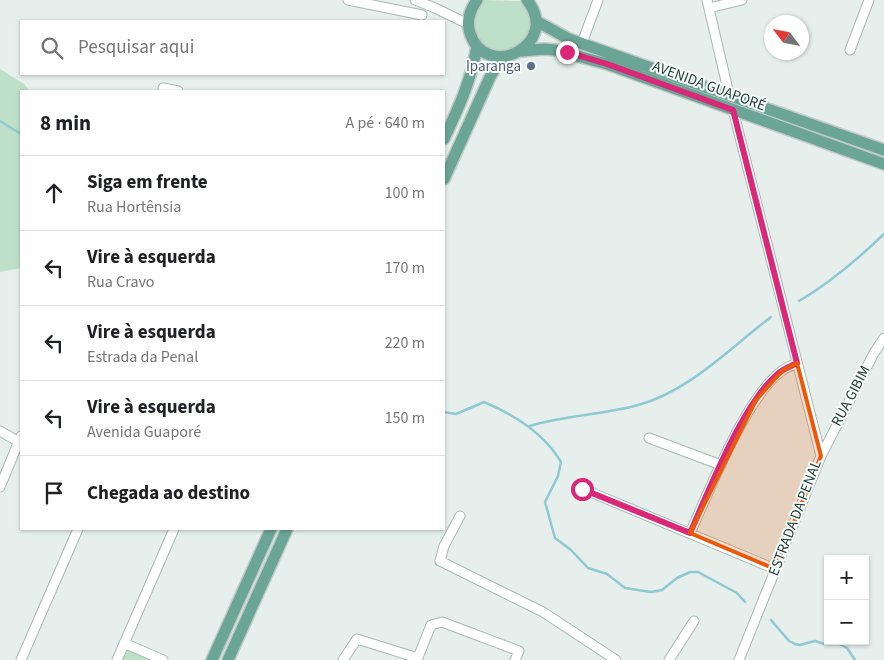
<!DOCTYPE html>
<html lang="pt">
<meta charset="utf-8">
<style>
:root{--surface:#fff;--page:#f6f6f6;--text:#202124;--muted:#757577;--line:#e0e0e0}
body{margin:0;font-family:"Source Sans 3",sans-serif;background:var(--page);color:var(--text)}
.controls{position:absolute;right:15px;bottom:15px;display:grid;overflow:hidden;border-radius:0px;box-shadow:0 1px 4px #0004}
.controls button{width:45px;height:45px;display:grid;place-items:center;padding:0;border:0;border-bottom:1px solid var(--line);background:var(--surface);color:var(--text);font:25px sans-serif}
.compass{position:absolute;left:764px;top:15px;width:45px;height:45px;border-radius:50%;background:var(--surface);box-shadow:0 1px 4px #0004;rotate:302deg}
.stop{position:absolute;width:15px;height:15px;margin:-11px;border:4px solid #db2777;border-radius:50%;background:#fff}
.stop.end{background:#db2777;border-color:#fff;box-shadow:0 1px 5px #0008}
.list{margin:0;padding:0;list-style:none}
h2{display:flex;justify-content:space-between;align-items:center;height:65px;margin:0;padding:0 20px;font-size:21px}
h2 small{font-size:16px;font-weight:400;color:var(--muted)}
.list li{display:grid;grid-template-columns:32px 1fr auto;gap:15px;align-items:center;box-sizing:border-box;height:75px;padding:0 20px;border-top:1px solid var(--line)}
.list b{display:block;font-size:19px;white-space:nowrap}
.list p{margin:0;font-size:16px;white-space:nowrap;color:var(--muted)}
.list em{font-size:16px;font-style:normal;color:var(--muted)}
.icon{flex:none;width:28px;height:28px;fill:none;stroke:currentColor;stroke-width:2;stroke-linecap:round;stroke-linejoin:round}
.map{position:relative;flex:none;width:884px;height:660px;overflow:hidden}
.search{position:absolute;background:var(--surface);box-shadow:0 1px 4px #0004;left:20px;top:20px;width:425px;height:55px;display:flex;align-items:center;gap:12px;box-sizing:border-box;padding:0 18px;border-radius:0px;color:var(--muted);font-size:19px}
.panel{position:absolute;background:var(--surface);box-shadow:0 1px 4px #0004;left:20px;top:90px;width:425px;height:440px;border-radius:0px}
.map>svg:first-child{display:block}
.green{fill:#bfe0c8}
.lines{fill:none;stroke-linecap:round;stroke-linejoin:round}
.stream{stroke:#8ec9d4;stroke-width:2.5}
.minor-casing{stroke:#a8b8b2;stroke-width:11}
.major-casing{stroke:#c2cac8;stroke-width:14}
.minor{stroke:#fff;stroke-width:9}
.major{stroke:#6aa596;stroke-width:11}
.route{stroke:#db2777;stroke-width:6}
.marked{fill:#e8590c;fill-opacity:0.2;stroke:#e8590c;stroke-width:4;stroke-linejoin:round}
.service-dot{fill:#5c6f8a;stroke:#f7fbf9;stroke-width:2}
.labels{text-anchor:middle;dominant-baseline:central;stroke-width:4;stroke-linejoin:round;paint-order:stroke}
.service-label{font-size:15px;fill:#4e5e75;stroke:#f7fbf9;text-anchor:end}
.street-label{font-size:15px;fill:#24423a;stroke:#f7fbf9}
</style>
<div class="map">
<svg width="884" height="660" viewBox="0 0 884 660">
<rect width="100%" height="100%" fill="#e6efeb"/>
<path class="green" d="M484,0L522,1C530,10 534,26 527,38C524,43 514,48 508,52C482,50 477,45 473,19Z
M0,69L24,84L30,91H21V268L0,272Z
M125,645L161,660H118Z"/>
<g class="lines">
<path class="stream" d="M0,121L21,134
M799,301C830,283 858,259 884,234
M444,412L456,414L484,402C515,415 544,433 561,462L558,476L545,502L555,538L571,550L588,568L607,574L625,588L651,592L662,590L677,578L690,572H698L737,593L745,602
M530,426C565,415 603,415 638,405C688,392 730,348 771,317
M771,620L789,641L795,644L800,645L815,641L824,644H839L847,648L855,660"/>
<g class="minor-casing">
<path id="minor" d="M348,0L422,15
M415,0L435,8L468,24
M707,0L729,94
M709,8L742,0
M582,43L598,0
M850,50L869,0
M163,88L178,91
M733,110L821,456L739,660
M0,431L19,442
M649,438L721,465
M821,456L874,353L884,338
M0,487L21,436
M583,489L775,569
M460,516L444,546L440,561L543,612L616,660
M690,533C709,492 747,394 783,370C787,367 793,365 797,363
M124,643L163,660
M21,660L78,529
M117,660L174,529
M343,660L357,639L418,658
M417,660L431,625L442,622L519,651L515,660
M669,660L694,621"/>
</g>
<g class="major-casing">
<path id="major" d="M477,0C470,10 466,21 470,33C486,83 562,44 527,0
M536,21L569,39L884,150
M522,51L544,49L555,50L607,64L884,164
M444,139C459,107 471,81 477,46
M444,179L490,77L502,57
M212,660L271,529
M228,660L287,529"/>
</g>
<use href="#minor" class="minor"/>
<use href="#major" class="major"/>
</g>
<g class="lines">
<path class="route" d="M567,52L607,64L733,110L797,363C793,365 788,367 783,370C746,394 709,491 690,533L582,489"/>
</g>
<path class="marked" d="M797,363L821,456L775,569L690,533L756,400L783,370Z"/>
<circle class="service-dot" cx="531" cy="66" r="5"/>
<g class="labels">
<g class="service-label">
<text x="521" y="66">Iparanga</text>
</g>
<g class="street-label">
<text transform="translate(709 86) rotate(20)">AVENIDA GUAPORÉ</text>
<text transform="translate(851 396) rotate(-62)">RUA GIBIM</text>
<text transform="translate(795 518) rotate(-69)">ESTRADA DA PENAL</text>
</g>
</g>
</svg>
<div class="controls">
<button>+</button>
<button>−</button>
</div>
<svg class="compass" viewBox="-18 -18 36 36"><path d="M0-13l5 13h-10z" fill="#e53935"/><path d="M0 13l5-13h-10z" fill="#757577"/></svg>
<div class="stop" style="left:582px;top:489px"></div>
<div class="stop end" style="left:567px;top:52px"></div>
<div class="search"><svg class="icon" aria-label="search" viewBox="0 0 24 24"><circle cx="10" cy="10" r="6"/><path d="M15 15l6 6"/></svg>Pesquisar aqui</div>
<section class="panel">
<h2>8 min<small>A pé · 640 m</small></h2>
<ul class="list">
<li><svg class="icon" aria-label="ahead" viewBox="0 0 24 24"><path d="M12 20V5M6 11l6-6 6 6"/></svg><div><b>Siga em frente</b><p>Rua Hortênsia</p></div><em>100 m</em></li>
<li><svg class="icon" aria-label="left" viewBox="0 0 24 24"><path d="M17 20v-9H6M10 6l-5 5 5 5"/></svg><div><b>Vire à esquerda</b><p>Rua Cravo</p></div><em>170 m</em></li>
<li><svg class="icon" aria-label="left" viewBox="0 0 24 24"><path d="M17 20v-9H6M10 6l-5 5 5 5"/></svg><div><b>Vire à esquerda</b><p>Estrada da Penal</p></div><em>220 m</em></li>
<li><svg class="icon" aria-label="left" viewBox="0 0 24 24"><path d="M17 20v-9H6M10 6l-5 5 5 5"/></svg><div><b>Vire à esquerda</b><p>Avenida Guaporé</p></div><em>150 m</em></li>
<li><svg class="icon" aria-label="arrive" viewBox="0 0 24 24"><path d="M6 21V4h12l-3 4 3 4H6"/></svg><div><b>Chegada ao destino</b></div></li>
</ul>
</section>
</div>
